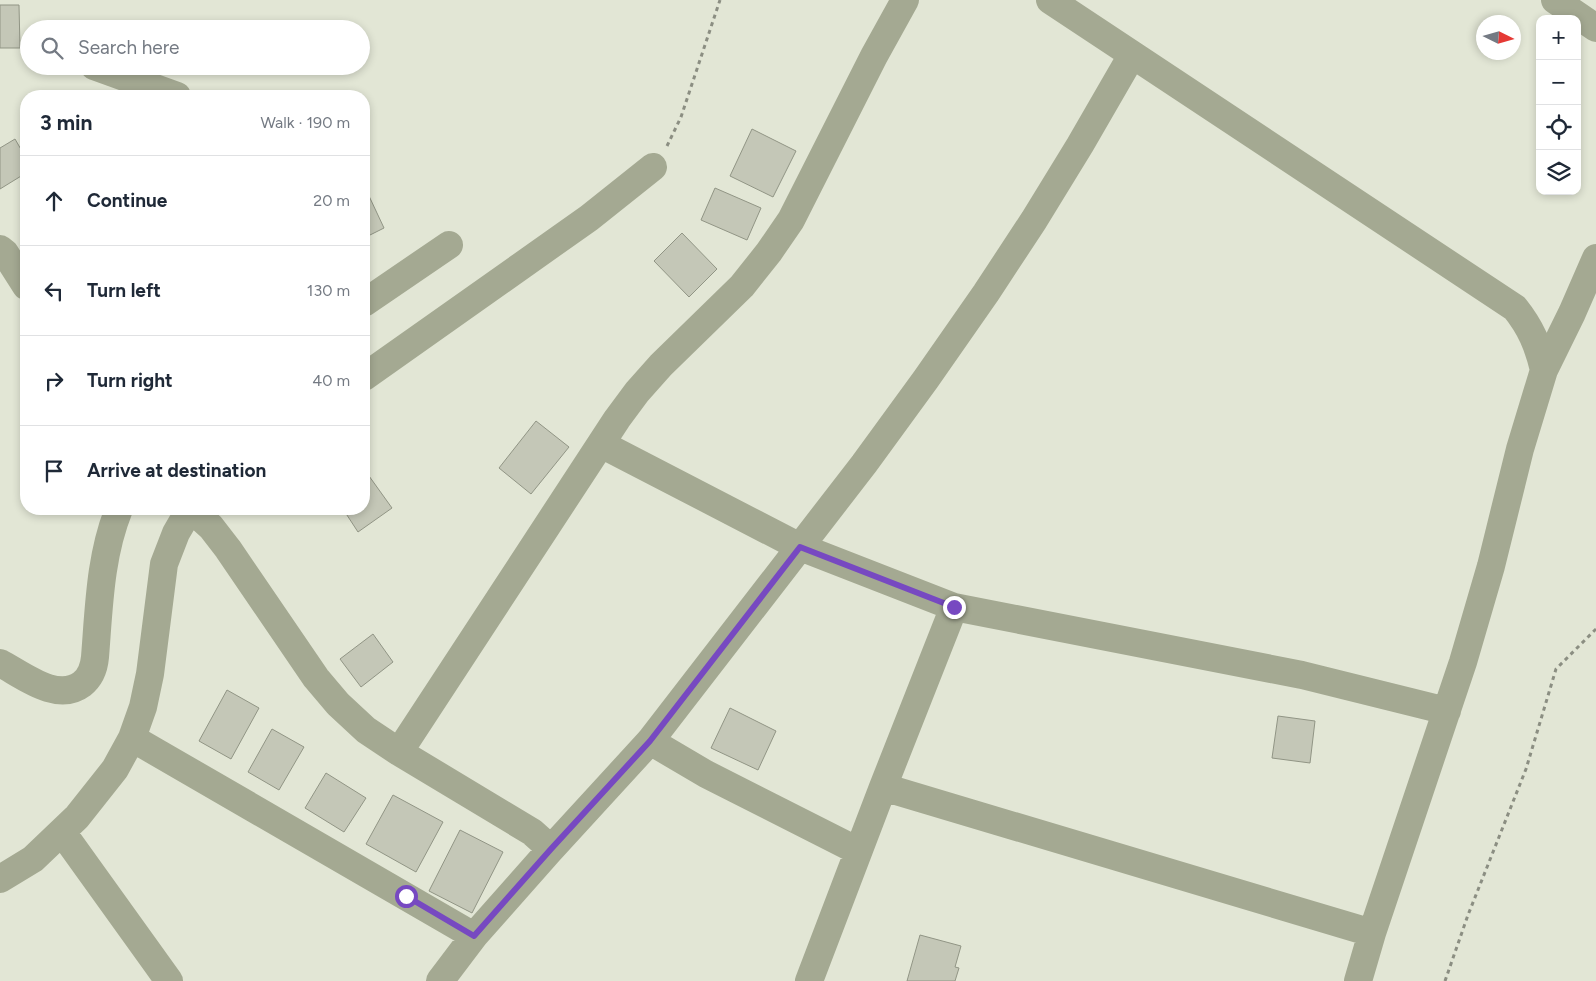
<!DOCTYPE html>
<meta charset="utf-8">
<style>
:root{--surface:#fff;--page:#f6f6f7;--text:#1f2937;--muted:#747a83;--line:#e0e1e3}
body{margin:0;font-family:Figtree,sans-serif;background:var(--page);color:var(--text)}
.controls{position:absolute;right:15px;top:15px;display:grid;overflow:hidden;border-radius:10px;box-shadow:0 2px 8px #0003}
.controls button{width:45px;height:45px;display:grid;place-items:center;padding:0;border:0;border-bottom:1px solid var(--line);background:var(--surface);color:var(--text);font:25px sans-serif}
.compass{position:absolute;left:1476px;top:15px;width:45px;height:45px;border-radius:50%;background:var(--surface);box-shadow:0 2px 8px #0003;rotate:95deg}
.stop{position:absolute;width:15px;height:15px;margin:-11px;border:4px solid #7749c1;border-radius:50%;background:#fff}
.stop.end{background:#7749c1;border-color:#fff;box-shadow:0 1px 5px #0008}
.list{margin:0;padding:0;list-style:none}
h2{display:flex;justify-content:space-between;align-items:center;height:65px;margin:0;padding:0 20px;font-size:21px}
h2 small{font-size:16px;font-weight:400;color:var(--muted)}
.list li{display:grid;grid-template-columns:32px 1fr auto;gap:15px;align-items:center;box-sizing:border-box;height:90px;padding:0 20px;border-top:1px solid var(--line)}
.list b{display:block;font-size:19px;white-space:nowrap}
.list em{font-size:16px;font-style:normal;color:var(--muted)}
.icon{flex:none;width:28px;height:28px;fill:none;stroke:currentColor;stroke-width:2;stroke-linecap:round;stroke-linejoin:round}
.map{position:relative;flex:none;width:1596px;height:981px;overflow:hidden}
.search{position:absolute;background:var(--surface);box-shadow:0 2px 8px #0003;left:20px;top:20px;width:350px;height:55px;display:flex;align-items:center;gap:12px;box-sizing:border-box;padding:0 18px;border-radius:28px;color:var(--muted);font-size:19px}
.panel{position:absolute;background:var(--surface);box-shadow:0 2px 8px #0003;left:20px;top:90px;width:350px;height:425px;border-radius:20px}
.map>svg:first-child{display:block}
.building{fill:#c4c7b7;stroke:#919585}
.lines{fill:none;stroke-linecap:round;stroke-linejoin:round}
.path{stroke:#8b8e82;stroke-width:3;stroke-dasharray:4 4;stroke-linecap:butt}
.minor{stroke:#a4a992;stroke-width:28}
.route{stroke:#7749c1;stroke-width:6}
</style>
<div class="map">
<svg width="1596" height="981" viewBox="0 0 1596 981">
<rect width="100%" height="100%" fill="#e2e6d5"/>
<path class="building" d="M0,5H19L20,48H0Z
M752,129L796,151L773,197L730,176Z
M15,139L26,158V173L0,189V148Z
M715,188L761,208L747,240L701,220Z
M369,196L384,228L364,238V199Z
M682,233L717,269L689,297L654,261Z
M536,421L569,447L531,494L499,468Z
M364,469L392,508L358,532L343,509H364Z
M373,634L393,662L361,687L340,659Z
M227,690L259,708L231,759L199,741Z
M730,708L776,731L758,770L711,748Z
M1278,716L1315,721L1310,763L1272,758Z
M272,729L304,747L279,790L248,772Z
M326,773L366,798L344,832L305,808Z
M393,795L443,822L416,872L366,844Z
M460,830L503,852L472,913L429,891Z
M920,935L961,946L955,967L959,968L955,981H907Z"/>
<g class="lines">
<path class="path" d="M667,146L681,117L720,0
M1445,981L1468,915L1526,769L1556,669L1596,629"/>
<path class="minor" d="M1050,0L1515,308C1531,328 1538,345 1544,370
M1555,0L1596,28
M94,66L177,96
M0,249L5,253L26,286
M364,303L449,245
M364,377L589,218L653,167
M601,444L800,547L954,607L1302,675L1447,711
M191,509L211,527L228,549L316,678L338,704L366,730L399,752L532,832L551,849L474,936L440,981
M0,663C23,675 57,703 82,684C91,677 94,668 95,657C99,607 100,556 119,509
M132,738L474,936
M650,741L706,774L858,851
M399,752L617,419L637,392L661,365L742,286L769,252L791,220L874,56L905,0
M883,787L1372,933
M62,832L169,981
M551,849L650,741L864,464L926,379L986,293L1034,220L1080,145L1132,55
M0,879L33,859L77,817L115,769L132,738L143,707L150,674L164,564L176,533L190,509
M809,981L883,787L954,607
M1358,981L1372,933L1463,662L1491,566L1520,449L1544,370L1572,313L1596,258"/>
</g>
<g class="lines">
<path class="route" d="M406,896L474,936L551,849L650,741L800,547L954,607"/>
</g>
</svg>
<div class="controls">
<button>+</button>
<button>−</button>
<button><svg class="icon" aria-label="locate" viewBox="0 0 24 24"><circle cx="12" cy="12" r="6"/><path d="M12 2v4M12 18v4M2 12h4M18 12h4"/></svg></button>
<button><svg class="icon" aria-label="layers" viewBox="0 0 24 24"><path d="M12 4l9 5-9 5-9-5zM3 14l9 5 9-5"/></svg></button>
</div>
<svg class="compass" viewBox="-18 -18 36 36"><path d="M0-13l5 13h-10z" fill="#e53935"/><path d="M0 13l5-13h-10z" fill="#747a83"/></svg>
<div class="stop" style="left:406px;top:896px"></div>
<div class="stop end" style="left:954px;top:607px"></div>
<div class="search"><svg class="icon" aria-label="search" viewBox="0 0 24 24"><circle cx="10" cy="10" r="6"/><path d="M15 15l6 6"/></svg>Search here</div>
<section class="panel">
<h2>3 min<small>Walk · 190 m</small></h2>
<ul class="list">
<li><svg class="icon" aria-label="ahead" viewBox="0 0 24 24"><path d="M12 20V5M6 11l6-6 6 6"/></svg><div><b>Continue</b></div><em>20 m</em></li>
<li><svg class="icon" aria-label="left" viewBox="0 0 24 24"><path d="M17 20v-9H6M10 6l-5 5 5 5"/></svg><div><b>Turn left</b></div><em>130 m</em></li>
<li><svg class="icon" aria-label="right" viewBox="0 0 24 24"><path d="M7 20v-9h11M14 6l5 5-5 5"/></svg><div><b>Turn right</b></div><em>40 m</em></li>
<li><svg class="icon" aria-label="arrive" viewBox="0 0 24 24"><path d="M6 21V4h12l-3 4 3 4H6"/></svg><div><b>Arrive at destination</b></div></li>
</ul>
</section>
</div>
